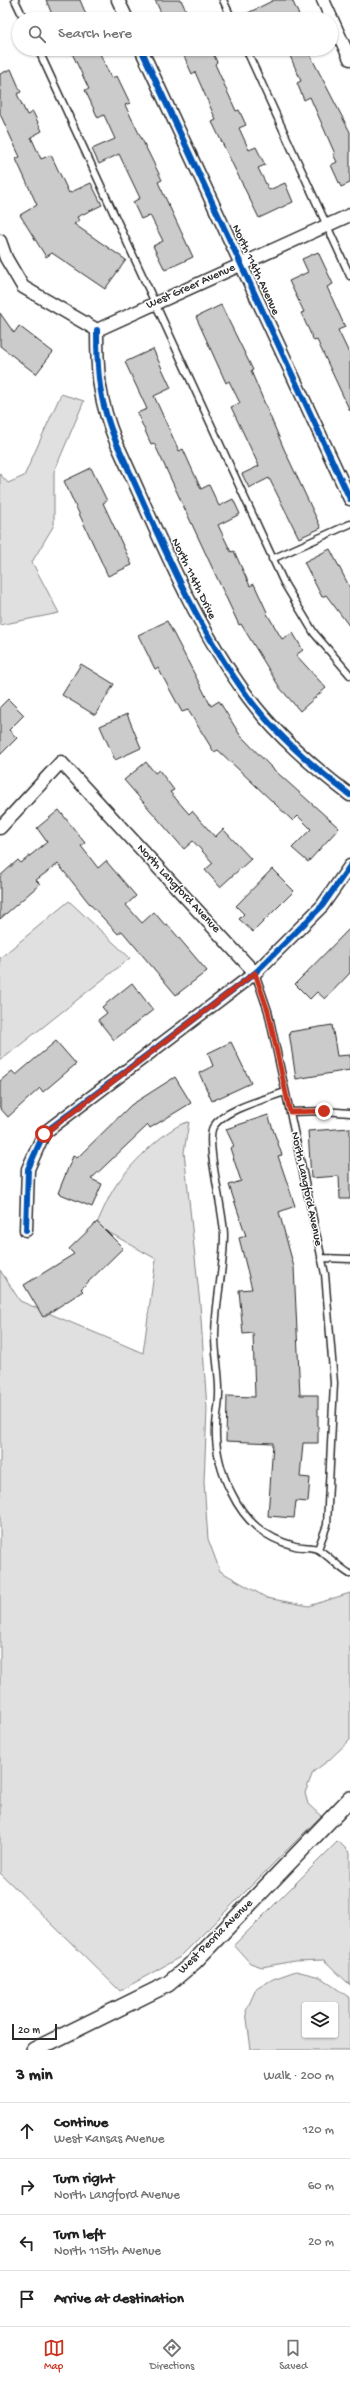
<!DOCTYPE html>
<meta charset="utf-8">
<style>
:root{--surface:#fff;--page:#f6f6f6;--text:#222;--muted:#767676;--line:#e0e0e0;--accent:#c8321e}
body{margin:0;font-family:"Gochi Hand",sans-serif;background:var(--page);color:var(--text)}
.controls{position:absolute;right:12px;bottom:12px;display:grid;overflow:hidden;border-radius:4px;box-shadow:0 1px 3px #0004}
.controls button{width:36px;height:36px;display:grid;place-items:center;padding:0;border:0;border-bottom:1px solid var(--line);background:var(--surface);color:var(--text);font:20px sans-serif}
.scale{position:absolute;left:12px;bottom:10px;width:45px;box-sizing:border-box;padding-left:4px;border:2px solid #2b2b2b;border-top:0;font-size:11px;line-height:14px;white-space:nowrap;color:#2b2b2b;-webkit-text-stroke:3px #fff;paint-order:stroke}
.stop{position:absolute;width:12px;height:12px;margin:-9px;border:3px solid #c8321e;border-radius:50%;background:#fff}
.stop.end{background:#c8321e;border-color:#fff;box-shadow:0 1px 4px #0008}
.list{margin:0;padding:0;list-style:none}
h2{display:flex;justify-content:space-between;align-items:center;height:52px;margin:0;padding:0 16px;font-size:17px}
h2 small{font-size:13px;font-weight:400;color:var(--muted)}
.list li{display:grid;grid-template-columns:26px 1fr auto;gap:12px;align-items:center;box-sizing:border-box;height:56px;padding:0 16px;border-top:1px solid var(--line)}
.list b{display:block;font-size:15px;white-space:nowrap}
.list p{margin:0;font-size:13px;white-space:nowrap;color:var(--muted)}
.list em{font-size:13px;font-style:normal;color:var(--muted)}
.icon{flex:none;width:22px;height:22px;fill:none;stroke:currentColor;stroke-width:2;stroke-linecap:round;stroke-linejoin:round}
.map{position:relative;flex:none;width:350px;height:2050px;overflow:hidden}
.search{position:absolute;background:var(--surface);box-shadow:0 1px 3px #0004;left:12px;right:12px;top:12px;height:44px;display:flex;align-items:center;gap:10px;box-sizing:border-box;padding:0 14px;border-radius:22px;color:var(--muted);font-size:15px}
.sheet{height:276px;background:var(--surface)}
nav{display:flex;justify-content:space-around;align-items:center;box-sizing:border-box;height:56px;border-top:1px solid var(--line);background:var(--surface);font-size:11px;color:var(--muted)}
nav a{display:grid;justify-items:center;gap:2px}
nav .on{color:var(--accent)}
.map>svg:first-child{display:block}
.green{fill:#e0e0e0;stroke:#868686;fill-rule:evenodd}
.building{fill:#cbcbcb;stroke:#2b2b2b}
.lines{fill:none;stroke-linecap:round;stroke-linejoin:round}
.service-casing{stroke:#2b2b2b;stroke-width:9}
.minor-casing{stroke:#2b2b2b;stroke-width:15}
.tertiary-casing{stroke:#2b2b2b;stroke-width:18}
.service{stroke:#fff;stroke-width:6}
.minor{stroke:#fff;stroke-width:12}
.tertiary{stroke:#fff;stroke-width:15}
.cycleway-casing{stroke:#fff;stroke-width:8}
.cycleway{stroke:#0057b8;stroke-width:6}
.route{stroke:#c8321e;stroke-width:5}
.labels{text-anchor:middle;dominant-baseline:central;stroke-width:3;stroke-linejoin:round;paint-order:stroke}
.street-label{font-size:12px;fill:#2b2b2b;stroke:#fff}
</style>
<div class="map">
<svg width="350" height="2050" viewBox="0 0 350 2050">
<rect width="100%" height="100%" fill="#fff"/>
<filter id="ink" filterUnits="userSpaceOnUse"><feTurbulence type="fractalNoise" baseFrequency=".025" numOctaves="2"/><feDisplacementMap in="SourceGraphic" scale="8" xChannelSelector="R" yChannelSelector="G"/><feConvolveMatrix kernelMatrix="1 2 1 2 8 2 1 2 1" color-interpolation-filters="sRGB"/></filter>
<g filter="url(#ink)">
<path class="green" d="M61,394L84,401L54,472V525L32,562L59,613L0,625V474L8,483L24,476Z
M69,901L130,958L0,1061V958Z
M189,1122L184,1152L200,1304L207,1409L204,1482L208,1539L220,1571L267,1598L309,1606L350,1593V1740L329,1760L313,1772L305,1793L308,1804L321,1816L180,1957L120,1991L0,1873V1270L20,1301L143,1353L156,1259L96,1225C103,1211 109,1194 119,1181C131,1164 170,1124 189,1122Z
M338,1841L350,1853V1985L324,1960L294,1961L262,1967L250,1963L234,1945Z
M296,1971L320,1977L350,1998V2050H251L246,2011L256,1989L273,1979ZM305,2005H335V2035H305Z"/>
<path class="building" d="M46,0H80L88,19H54Z
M155,0H181L190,19H164Z
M274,0H292L299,15L291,19H236Z
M70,49H98L111,78L117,76L130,103L125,105L162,180L158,182L193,257L165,270L153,246L163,241L150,215L141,219L133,202L140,198L119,154L99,164L92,149L115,139L104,115L98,118L85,90L89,89Z
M181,49H211L217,62L215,64L236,111L239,110L246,125L239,128L249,150L256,147L265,165L258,168L269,190L285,183L293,202L259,218L212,122L216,120L195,72L192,74Z
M287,49H307L350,132V183L341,187L331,165L337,162L333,154H335L310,97L304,100L297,83L301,81Z
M11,69L21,92L17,94L27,115L33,112L42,131L31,137L41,159L51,155L69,193L91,183L102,205L77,217L79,221L74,224L126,260L105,289L52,253L46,257L20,215L37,205L16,159L20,157L0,114V74Z
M318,252L333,284L327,287L345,327L338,330L350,355V411L317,340L314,341L301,313L304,312L289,281L308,272L302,259Z
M221,305L253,370L251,371L284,449L321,528L299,538L269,478L249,488L242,474L259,466L231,407L240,403L229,381L226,383L196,317Z
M0,313L14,333L19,326L53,352L36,374L0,346Z
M153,349L171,388L154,396L179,451L183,449L201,489L209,485L219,506L233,499L240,514L218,525L231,552L234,551L250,586L254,584L267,612H266L282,639L293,633L303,650L296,655L326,688L300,711L280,688L241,624L239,625L154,443L151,444L137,413L147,409L125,362Z
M91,468L107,501L103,503L132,565L108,576L64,481Z
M330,549L350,588V627L326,595L322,597L304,562Z
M167,621L211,706L219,701L240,735L272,768L339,828L308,862L292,848L311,829L298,816L293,821L218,750L214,752L188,710L182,712L158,668L155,669L138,635Z
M81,664L114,684L95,715L62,695Z
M8,699L24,715L9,730L17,738L0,755V707Z
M127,714L141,748L115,760L100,726Z
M146,762L155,773L159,770L174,790L170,792L189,814L192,811L215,837L223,829L251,859L220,887L205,870L213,863L193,841L184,849L124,780Z
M59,810L85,843L81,846L98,868L106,861L136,896L126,905L142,923L154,912L165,925L167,924L207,971L176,995L122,931L118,934L89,903L58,864L36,880L40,884L0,919V876L18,860L21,863L47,842L37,828Z
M272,869L294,891L253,932L239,919L244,914L236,906Z
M350,928V973L325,999L317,992L310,999L295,984Z
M132,983L153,1010L114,1040L98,1020L107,1013L102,1007Z
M332,1025L337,1056L350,1055V1070L296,1079L289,1032Z
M56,1041L76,1064L43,1092L40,1088L8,1117L0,1108V1081L12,1071L16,1075Z
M231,1042L251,1083L212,1101L199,1073L213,1066L208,1053Z
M175,1077L191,1103L150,1128L148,1125L91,1179L102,1184L92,1207L58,1193L73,1156L77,1158L131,1105Z
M268,1115L282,1155L278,1156L295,1206L279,1212L294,1267L300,1395H318V1443H303L300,1477L310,1478L308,1502L296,1501L294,1518L268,1516L273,1443L226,1441L227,1396L255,1397L253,1333L243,1334L239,1290L252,1289L239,1238L246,1236L229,1185L241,1181L230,1148L234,1146L226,1129Z
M350,1128V1199H340L339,1176L311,1178L308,1131Z
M97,1222L123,1248L81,1289L83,1291L43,1317L24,1285L74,1254L69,1249Z"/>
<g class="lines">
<g class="service-casing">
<path id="service" d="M15,0L24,19
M223,0L232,19
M38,49L284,583L314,633L350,675
M246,49L350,276
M272,559L350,524
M255,973L268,1011L325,1274L334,1383L327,1525L318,1549
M285,1092C266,1099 224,1109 213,1127C205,1142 224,1213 224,1235C224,1269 215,1303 215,1337C215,1356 220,1376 219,1395C219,1406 216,1417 216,1428C215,1449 221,1473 231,1492C245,1521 264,1538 295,1546C302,1548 313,1546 319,1550C330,1557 338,1567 350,1574
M290,1112L324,1111L350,1113
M321,1258L350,1259"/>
</g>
<g class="minor-casing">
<path id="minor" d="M118,0L127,19
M323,0L350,59
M141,49L350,499
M0,241L6,258L23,287L97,330
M97,330C97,374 99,401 116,442C156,528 191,620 248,697C276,735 312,766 350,795
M97,330L350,215
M0,828L61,762L255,973
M26,1230L28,1169L44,1133L255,973L322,906L350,866"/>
</g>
<g class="tertiary-casing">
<path id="tertiary" d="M34,2050L168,1984L194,1962L350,1799"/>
</g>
<use href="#service" class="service"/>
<use href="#minor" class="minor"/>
<use href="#tertiary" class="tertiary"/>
<g class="cycleway-casing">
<path id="cycleway" d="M141,49L350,499
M97,330C97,374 99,401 116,442C156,528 191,620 248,697C276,735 312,766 350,795
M26,1230L28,1169L44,1133L255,973L322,906L350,866"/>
</g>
<use href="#cycleway" class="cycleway"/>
</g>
</g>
<g class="lines" filter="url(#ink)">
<path class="route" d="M44,1134L255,973L268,1011L290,1112L324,1111"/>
</g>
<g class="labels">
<g class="street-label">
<text transform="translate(255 270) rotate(65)">North 114th Avenue</text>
<text transform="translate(191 287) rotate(-24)">West Greer Avenue</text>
<text transform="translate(193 579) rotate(64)">North 114th Drive</text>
<text transform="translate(178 889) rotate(47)">North Langford Avenue</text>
<text transform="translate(306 1189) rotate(78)">North Langford Avenue</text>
<text transform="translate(216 1937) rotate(-45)">West Peoria Avenue</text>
</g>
</g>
</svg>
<div class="controls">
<button><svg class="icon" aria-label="layers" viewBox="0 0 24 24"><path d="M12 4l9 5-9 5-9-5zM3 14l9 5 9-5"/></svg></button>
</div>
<div class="scale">20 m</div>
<div class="stop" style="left:44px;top:1134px"></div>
<div class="stop end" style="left:324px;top:1111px"></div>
<div class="search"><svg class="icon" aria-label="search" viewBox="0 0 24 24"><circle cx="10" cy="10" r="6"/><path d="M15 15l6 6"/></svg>Search here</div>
</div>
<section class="sheet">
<h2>3 min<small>Walk · 200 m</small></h2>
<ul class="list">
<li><svg class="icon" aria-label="ahead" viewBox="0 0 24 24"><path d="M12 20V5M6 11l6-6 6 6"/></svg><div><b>Continue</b><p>West Kansas Avenue</p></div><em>120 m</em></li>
<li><svg class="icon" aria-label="right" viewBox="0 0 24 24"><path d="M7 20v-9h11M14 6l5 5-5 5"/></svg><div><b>Turn right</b><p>North Langford Avenue</p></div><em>60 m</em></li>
<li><svg class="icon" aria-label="left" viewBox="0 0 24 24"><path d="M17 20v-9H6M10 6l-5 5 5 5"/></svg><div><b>Turn left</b><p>North 115th Avenue</p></div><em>20 m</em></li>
<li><svg class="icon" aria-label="arrive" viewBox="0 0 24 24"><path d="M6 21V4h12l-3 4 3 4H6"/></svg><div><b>Arrive at destination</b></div></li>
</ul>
</section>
<nav>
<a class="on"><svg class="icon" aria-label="map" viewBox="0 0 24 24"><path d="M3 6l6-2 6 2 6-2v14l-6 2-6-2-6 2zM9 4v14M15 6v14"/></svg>Map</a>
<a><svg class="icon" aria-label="directions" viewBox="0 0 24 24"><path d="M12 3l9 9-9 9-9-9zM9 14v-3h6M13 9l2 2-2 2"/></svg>Directions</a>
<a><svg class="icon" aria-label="saved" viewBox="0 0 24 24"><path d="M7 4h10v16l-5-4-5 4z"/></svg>Saved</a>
</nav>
